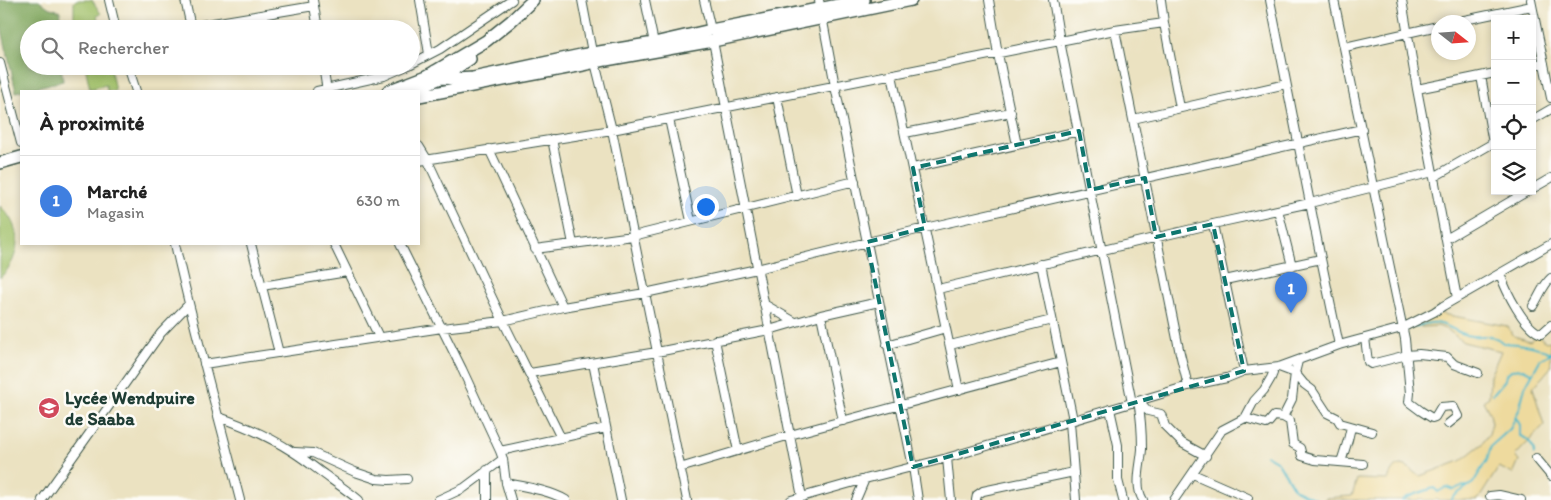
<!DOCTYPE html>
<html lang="fr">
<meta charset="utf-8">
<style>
:root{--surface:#fff;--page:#f6f6f6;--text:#222;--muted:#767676;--line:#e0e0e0;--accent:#d93025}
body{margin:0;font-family:Itim,sans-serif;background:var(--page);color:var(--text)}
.controls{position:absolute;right:15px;top:15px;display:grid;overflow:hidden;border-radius:0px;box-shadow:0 2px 8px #0003}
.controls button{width:45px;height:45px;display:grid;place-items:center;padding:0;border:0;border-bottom:1px solid var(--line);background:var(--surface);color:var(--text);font:25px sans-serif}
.compass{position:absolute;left:1431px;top:15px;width:45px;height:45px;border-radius:50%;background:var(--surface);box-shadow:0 2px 8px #0003;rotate:107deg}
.you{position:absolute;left:705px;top:206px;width:18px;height:18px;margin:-12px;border:4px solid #fff;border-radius:50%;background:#1a73e8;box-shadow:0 0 0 8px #1a73e833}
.badge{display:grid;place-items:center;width:32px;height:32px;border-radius:50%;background:var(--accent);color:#fff;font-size:16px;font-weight:700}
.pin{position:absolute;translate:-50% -41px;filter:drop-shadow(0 1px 2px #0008)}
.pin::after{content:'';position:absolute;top:26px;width:18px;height:15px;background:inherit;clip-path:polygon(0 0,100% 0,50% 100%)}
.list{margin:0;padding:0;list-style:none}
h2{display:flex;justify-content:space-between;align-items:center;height:65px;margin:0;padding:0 20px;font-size:21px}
h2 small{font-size:16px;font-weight:400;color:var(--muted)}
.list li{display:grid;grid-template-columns:32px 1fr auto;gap:15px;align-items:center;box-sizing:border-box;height:90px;padding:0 20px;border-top:1px solid var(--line)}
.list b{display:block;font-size:19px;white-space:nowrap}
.list p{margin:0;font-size:16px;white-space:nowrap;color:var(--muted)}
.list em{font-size:16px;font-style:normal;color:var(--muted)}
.icon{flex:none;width:28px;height:28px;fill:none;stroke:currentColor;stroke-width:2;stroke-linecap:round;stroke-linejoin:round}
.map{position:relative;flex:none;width:1551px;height:500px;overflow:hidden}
.search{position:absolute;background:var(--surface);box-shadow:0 2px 8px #0003;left:20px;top:20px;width:400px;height:55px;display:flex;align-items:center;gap:12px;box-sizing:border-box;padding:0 18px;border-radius:28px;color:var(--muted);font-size:19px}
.panel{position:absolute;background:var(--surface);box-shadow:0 2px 8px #0003;left:20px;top:90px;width:400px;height:155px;border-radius:0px}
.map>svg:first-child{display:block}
.green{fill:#a2c16a;stroke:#607f4f}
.forest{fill:#81a75e;stroke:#507249}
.sand{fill:#eeda9e;stroke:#868c69}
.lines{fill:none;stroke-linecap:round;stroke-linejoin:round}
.stream{stroke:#50bacc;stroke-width:2}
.street-casing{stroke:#3e5649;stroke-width:10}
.secondary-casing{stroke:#3e5649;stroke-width:14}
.street{stroke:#fff;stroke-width:8}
.secondary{stroke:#fff;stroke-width:11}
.marked{fill:none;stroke:#0f766e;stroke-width:4;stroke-dasharray:10 6;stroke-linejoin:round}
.labels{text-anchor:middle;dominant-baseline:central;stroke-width:5;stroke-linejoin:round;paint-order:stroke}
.poi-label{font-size:18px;font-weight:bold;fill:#1f3d34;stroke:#fdfcf7;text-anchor:start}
</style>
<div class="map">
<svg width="1551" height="500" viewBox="0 0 1551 500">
<rect width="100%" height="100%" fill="#fdfcf7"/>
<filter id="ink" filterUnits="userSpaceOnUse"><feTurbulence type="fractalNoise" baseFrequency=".02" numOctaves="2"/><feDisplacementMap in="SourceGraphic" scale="10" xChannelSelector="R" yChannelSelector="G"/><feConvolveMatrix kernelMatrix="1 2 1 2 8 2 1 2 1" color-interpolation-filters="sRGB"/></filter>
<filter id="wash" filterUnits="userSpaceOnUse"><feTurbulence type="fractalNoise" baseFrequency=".0096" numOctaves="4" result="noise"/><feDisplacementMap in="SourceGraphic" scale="20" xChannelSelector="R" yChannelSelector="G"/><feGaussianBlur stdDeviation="1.12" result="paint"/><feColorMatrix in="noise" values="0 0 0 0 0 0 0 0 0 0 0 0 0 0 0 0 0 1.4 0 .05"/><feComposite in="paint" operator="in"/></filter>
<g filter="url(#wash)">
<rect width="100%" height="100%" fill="#ebe2c1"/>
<path class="green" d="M76,0H92L101,14L97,16L101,29H82L74,18V2Z
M85,66H110L115,91H107L106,85L90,89Z
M0,206C23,227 22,257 0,278Z"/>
<path class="forest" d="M0,0H39L48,7L60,11V29H29V66H61L63,81L16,92L0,21Z"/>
<path class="sand" d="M1440,308L1442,314L1507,326L1514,336L1530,341L1537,335L1546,342L1551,341V367L1533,388L1544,425L1515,456L1519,460L1513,474L1499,467L1478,500H1325V498L1352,496L1357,479L1388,480C1391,470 1397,460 1409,468C1413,471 1415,474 1420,476L1460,461L1482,444L1489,434L1492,423L1490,414L1483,401L1489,397L1490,376L1501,351L1463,342L1448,330L1438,326L1421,327L1418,320Z"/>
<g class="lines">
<path class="stream" d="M1413,327C1421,325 1428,322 1436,323C1447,324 1456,332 1466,335C1481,339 1490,331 1503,343C1520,344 1535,345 1550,353
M1493,394L1505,380L1506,375L1511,370L1523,369L1531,373
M1516,418L1520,425V436C1528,438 1534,446 1534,454
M1266,455L1278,462L1295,490L1318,500
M1402,500C1410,495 1425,491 1434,488L1438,492L1446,487L1454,490L1459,487L1468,486
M1451,500L1454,496L1473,483L1487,460L1491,446L1510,429L1519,410L1525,387L1540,360L1551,353"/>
</g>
</g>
<g filter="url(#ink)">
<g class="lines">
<g class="street-casing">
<path id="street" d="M109,0L116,29
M185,0L191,27
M313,0L318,29
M420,0L429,54
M582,0L591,47L612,130L687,500
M645,0L654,43
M704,0L711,30
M819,0L835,86L913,467L918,500
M989,0L998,54L1017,145
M1053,0L1060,41L1132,403
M1161,0L1164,23L1180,108
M1270,0L1320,254L1339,345
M1334,0L1405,339L1410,393L1409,402L1421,411L1432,418L1435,417L1441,407L1453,406L1458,416L1448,424
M1402,0L1417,89L1457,298
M1531,0L1551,98
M1455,22L1532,6
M177,29L314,6
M1115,30L1179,349L1188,386
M713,41L802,497
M1345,47L1438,26
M0,63L21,143
M411,64L440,49L512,0
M1532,65L1544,63
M128,66L136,91
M323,66L327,91
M892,75L959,390
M1481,76L1493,143
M1417,89L1495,73
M317,91L384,76L407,66
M777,97L797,196
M669,119L691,221
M1133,119L1286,84
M1532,120L1551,109
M905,133L1011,112
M552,139L573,244
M419,146L427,159L503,321L561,438
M489,149L563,307
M419,161L612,130L1115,30L1164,23
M913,168L1079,131
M1434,177L1495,142
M1532,189L1551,178
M1278,210L1292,266
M1213,224L1244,371
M1446,239L1528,191
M175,244C194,330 218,414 240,500
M251,244L279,353
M334,244L379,337
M400,244L462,369L500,451L503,459L506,483L511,500
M535,249L633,236L855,181
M1041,264L1073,420
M1500,274C1506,291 1524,328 1541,334L1551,325
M1225,280L1321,259
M262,286L347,272
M938,289L1213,224L1310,203L1433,172
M764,304L795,322
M1533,306C1539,297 1543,285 1551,278
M821,315L843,421
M1365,338L1368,362L1371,364L1407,355L1419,354L1447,357L1454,364L1478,373
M715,340L738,451
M887,345L946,328
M950,345L1052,320
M1298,361L1295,373L1292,399L1283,417L1290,421L1293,444L1300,448L1302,456L1315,460L1363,464
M593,363L621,500
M204,364L442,328L503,321L563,307L645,293L757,269L925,228L1362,129
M1279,367L1295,373L1304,384L1312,390L1327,413L1337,418L1340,423L1372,432
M530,373L657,352L769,330L821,315L879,302
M1138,401C1141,417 1142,433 1142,449C1141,465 1134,486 1143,500
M1139,401L1148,411L1161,414L1165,426L1182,443L1206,456
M1110,409L1118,445V480L1123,500
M219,417C245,426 270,437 293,452C304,459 314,467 325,475C336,483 348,491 359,500
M1245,418L1266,424L1269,422L1274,416L1283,417
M1070,422L1076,500
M500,451L606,428
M295,452L313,453L355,472L376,479L389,480L407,479
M947,458L951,500
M1536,458L1551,476
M1341,462L1348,440L1351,427
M680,468L790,435L1061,362
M487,470V500
M1193,474L1248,498
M506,483C526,487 548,490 566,500
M1490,496L1499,495L1521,500
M42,500L161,333L188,305
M438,500L464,488L503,459
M791,500L865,479L947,458L1188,386L1227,378L1244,371L1279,367L1339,345L1402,328L1434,312L1443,306L1551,244
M856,500L865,479
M976,500L977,495L983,491L1074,472
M1174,500L1222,430L1245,418L1254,401L1264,390L1271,378L1273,373L1271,368"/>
</g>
<g class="secondary-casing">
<path id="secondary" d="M435,71L441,78L457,79L473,78L581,55L654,43L711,30L864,0
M388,91L427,76L486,41L511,21L533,0
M410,91L441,78L470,59
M419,96L583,65L606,60L713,41L911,0
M0,163L21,157"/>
</g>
<use href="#street" class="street"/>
<use href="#secondary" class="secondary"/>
</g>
</g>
<path class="marked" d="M1079,131L1090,190L1145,178L1156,237L1213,224L1244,371L913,467L867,242L925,228L913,168Z"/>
<defs>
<g id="school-disc" transform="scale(1.125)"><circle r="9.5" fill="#d1495b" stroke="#fdfcf7"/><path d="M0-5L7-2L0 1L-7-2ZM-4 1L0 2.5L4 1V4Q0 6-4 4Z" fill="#fff"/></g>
</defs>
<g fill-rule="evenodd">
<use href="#school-disc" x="49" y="408"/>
</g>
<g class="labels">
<g class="poi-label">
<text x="65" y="398">Lycée Wendpuire<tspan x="65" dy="21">de Saaba</tspan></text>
</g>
</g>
</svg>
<div class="controls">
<button>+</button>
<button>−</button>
<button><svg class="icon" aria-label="locate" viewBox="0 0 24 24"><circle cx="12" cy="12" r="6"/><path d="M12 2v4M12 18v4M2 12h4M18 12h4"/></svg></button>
<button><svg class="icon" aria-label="layers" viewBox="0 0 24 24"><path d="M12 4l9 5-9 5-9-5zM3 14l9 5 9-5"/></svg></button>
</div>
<svg class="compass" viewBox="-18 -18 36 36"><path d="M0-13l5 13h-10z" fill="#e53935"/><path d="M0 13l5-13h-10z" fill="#767676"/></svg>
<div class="you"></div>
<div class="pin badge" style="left:1291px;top:313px;background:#3f7fe0">1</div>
<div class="search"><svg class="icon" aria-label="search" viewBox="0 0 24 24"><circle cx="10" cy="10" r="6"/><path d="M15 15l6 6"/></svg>Rechercher</div>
<section class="panel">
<h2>À proximité<small></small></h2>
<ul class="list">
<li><span class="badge" style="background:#3f7fe0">1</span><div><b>Marché</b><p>Magasin</p></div><em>630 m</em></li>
</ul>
</section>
</div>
